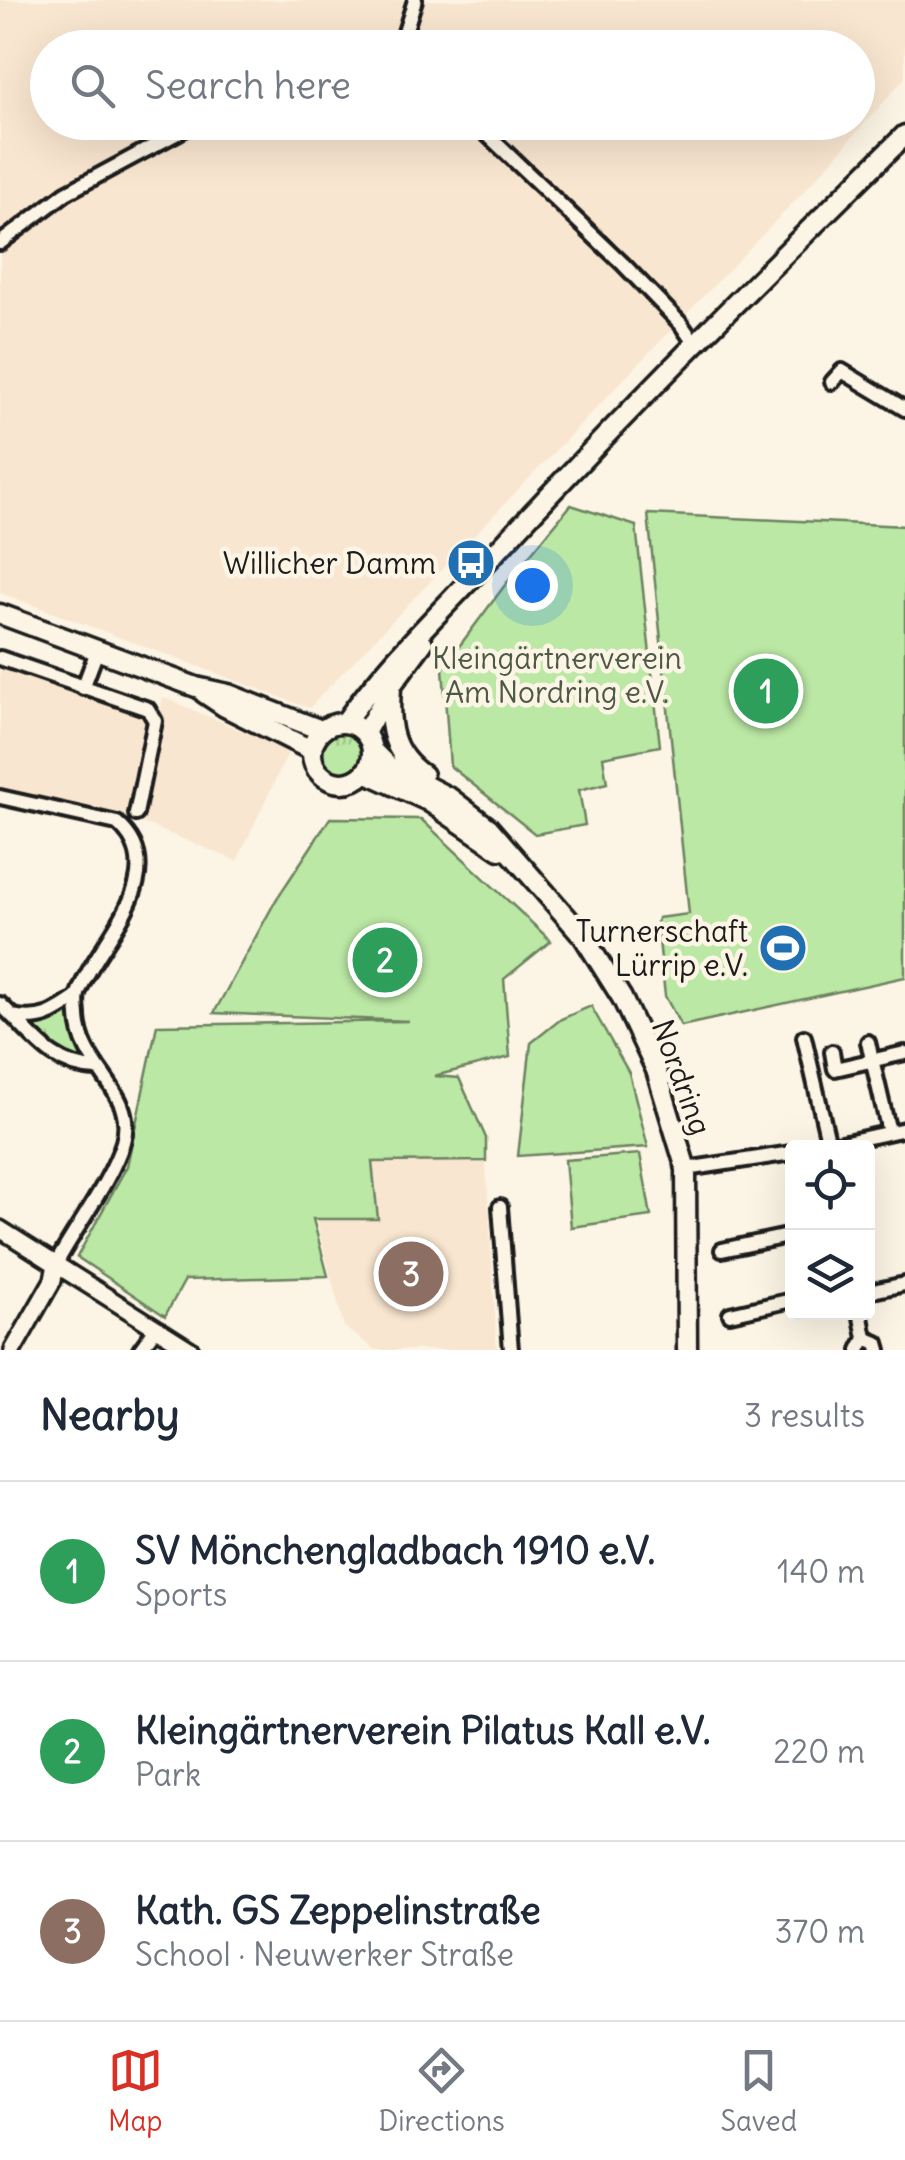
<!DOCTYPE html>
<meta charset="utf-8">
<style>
:root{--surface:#fff;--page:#f6f6f7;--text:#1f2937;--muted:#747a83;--line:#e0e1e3;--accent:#d93025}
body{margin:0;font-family:Delius,sans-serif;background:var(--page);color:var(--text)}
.controls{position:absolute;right:30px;bottom:30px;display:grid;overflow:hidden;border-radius:10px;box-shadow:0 10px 40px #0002}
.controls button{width:90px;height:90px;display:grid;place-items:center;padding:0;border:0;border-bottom:2px solid var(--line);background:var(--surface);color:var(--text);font:50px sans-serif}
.you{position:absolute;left:532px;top:585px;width:35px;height:35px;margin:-25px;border:8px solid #fff;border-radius:50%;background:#1a73e8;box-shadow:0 0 0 15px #1a73e833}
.badge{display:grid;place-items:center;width:65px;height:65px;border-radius:50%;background:var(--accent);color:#fff;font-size:32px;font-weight:700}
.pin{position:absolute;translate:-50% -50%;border:5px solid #fff;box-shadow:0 2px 10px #0006}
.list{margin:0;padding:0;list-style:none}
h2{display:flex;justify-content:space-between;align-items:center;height:130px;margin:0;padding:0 40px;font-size:42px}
h2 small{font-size:32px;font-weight:400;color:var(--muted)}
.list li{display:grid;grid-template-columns:65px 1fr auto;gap:30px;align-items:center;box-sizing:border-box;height:180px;padding:0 40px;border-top:2px solid var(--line)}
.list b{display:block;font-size:38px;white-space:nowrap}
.list p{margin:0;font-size:32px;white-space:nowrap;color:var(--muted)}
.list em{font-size:32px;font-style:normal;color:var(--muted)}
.icon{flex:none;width:55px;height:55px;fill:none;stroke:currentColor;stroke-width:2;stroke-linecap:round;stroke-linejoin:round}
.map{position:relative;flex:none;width:905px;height:1350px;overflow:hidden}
.search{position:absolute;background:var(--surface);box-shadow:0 10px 40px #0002;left:30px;right:30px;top:30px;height:110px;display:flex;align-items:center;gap:25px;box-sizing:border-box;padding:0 35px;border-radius:55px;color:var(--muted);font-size:38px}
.sheet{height:670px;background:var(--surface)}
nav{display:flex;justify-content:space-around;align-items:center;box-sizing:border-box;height:140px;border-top:2px solid var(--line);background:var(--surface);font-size:28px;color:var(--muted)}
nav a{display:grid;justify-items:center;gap:5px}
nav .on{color:var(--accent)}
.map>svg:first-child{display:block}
.built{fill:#f9e6d0;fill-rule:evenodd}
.grass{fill:url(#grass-tufts);stroke:#6c8260;stroke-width:2.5}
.green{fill:#bbe8a5;stroke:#6c8260;stroke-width:2.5}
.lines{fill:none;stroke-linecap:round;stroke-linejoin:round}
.minor-casing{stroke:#1c1c1c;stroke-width:20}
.tertiary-casing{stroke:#1c1c1c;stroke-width:22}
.secondary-casing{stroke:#1c1c1c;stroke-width:25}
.minor{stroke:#fcf5e5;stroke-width:12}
.tertiary{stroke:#fcf5e5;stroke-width:15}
.secondary{stroke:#fcf5e5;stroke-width:18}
.labels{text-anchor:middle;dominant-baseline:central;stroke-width:9;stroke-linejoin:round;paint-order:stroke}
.poi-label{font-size:30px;fill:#1c1c1c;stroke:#fcf5e5;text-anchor:end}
.park-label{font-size:30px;fill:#4c5945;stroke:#fcf5e5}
.street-label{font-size:30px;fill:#1c1c1c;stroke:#fcf5e5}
</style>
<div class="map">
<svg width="905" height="1350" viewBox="0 0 905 1350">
<defs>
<pattern id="grass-tufts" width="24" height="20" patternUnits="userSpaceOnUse" patternTransform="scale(2.5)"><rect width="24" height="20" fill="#bbe8a5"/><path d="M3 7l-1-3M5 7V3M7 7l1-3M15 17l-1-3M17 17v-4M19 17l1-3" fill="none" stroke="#a0c68d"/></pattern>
</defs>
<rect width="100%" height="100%" fill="#fcf5e5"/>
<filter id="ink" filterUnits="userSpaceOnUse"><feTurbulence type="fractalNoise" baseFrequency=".01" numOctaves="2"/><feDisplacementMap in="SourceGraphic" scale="20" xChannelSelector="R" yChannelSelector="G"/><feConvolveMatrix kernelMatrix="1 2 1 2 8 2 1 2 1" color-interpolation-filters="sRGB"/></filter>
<g filter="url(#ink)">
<path class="built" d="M0,0H905V78L812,183L309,708L0,593ZM48,48H858V122H48Z
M0,667L144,717L147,726L129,811L125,815L0,791Z
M163,697L289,751L237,861L140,822Z
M486,1161L497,1350H375L344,1327L316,1220H379L372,1162Z"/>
<path class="grass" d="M321 752a21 21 0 1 1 42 0a21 21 0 1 1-42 0Z
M70,1009L74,1011V1036L82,1056L80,1059L56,1052L32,1030V1026L58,1017Z"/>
<path class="green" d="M571,505L636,526L660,746L603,757L607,783L579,790L585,825L535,834L450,766L443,668L505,585Z
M648,514L905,526V977L681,1026L665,996L657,922L658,918L689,914Z
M330,818L421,819L551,941L504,979L510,1057L434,1076L459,1078L486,1138V1161L372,1162L378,1219H313L328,1276L185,1280L165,1316L77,1257L127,1166L157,1025L409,1021L214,1013L276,900Z
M591,1006L629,1073L648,1147L518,1156L531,1043L561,1019Z
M640,1154L651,1216L571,1227L565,1160Z"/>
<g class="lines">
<g class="minor-casing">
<path id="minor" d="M400,48L415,0
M474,122L623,264L681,324L694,343
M0,243L66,193L198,122
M832,382L842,371L905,409
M0,658L148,709L155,721L136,814
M83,688L97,651
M0,797L117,823C177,874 95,944 78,994C76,1001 78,1010 78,1017C81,1070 138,1092 123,1142C111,1181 76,1227 56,1264
M0,1004C32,1033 50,1067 96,1069
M13,1016C41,1022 54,1013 77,997
M804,1037L829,1145
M868,1042L889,1132
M832,1052L835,1069L905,1053
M824,1147L905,1129
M686,1169L792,1153
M500,1207L511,1350
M722,1250L792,1235
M868,1292L905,1284
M730,1314L792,1300
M865,1338L877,1343L879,1350
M140,1350L156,1328
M859,1350L865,1338L860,1312"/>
</g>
<g class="tertiary-casing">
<path id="tertiary" d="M0,1229L191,1350
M13,1350L53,1280L56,1264"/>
</g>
<g class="secondary-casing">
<path id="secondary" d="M0,614L196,687L228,694L321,730
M391,688C388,725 391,753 423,775
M204,693L225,707L311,750
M345,722C389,660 445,608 496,552C628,409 766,272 905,135
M312 753a30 30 0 1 1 60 0a30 30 0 1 1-60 0Z
M365,733L391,686L423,643
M373,751L388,766L450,798L489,828L583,936L622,998L656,1070L686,1169L687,1350
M365,772L428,801L500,850"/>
</g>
<use href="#minor" class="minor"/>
<use href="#tertiary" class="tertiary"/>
<use href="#secondary" class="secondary"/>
</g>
</g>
<defs>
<g id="bus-disc" transform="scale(2.5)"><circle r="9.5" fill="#1f6fb2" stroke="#fcf5e5"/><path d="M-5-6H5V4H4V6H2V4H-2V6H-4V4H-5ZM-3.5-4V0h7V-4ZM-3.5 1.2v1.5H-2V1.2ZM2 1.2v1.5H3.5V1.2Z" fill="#fff"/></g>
<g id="stadium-disc" transform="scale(2.5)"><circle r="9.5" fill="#1f6fb2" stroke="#fcf5e5"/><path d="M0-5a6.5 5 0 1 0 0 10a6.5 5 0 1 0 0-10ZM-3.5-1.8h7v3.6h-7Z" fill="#fff"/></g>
</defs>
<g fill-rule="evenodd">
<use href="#bus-disc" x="471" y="563"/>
<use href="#stadium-disc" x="783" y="948"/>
</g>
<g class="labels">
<g class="poi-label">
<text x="436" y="563">Willicher Damm</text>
<text x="748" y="931">Turnerschaft<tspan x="748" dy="34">Lürrip e.V.</tspan></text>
</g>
<g class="park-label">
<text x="557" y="658">Kleingärtnerverein<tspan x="557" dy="34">Am Nordring e.V.</tspan></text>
</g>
<g class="street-label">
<text transform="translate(682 1077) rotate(70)">Nordring</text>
</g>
</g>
</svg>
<div class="controls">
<button><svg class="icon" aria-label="locate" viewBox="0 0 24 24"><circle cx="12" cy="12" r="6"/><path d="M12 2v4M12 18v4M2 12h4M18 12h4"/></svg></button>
<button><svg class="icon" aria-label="layers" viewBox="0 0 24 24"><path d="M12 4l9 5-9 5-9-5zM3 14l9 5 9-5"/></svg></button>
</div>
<div class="you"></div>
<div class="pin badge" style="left:766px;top:691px;background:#2e9e5b">1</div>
<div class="pin badge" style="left:385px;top:960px;background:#2e9e5b">2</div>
<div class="pin badge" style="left:411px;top:1274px;background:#8d6e63">3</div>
<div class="search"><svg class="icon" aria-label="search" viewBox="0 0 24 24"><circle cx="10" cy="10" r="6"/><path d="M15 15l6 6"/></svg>Search here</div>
</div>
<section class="sheet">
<h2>Nearby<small>3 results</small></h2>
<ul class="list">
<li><span class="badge" style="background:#2e9e5b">1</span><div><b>SV Mönchengladbach 1910 e.V.</b><p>Sports</p></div><em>140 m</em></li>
<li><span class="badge" style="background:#2e9e5b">2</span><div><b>Kleingärtnerverein Pilatus Kall e.V.</b><p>Park</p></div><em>220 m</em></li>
<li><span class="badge" style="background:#8d6e63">3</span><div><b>Kath. GS Zeppelinstraße</b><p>School · Neuwerker Straße</p></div><em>370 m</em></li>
</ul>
</section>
<nav>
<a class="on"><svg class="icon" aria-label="map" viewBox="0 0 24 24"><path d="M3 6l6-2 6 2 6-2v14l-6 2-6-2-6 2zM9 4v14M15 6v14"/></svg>Map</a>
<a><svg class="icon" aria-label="directions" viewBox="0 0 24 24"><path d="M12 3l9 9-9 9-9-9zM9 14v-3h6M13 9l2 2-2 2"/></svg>Directions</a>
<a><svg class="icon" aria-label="saved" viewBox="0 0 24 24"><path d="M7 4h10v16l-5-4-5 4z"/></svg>Saved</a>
</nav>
